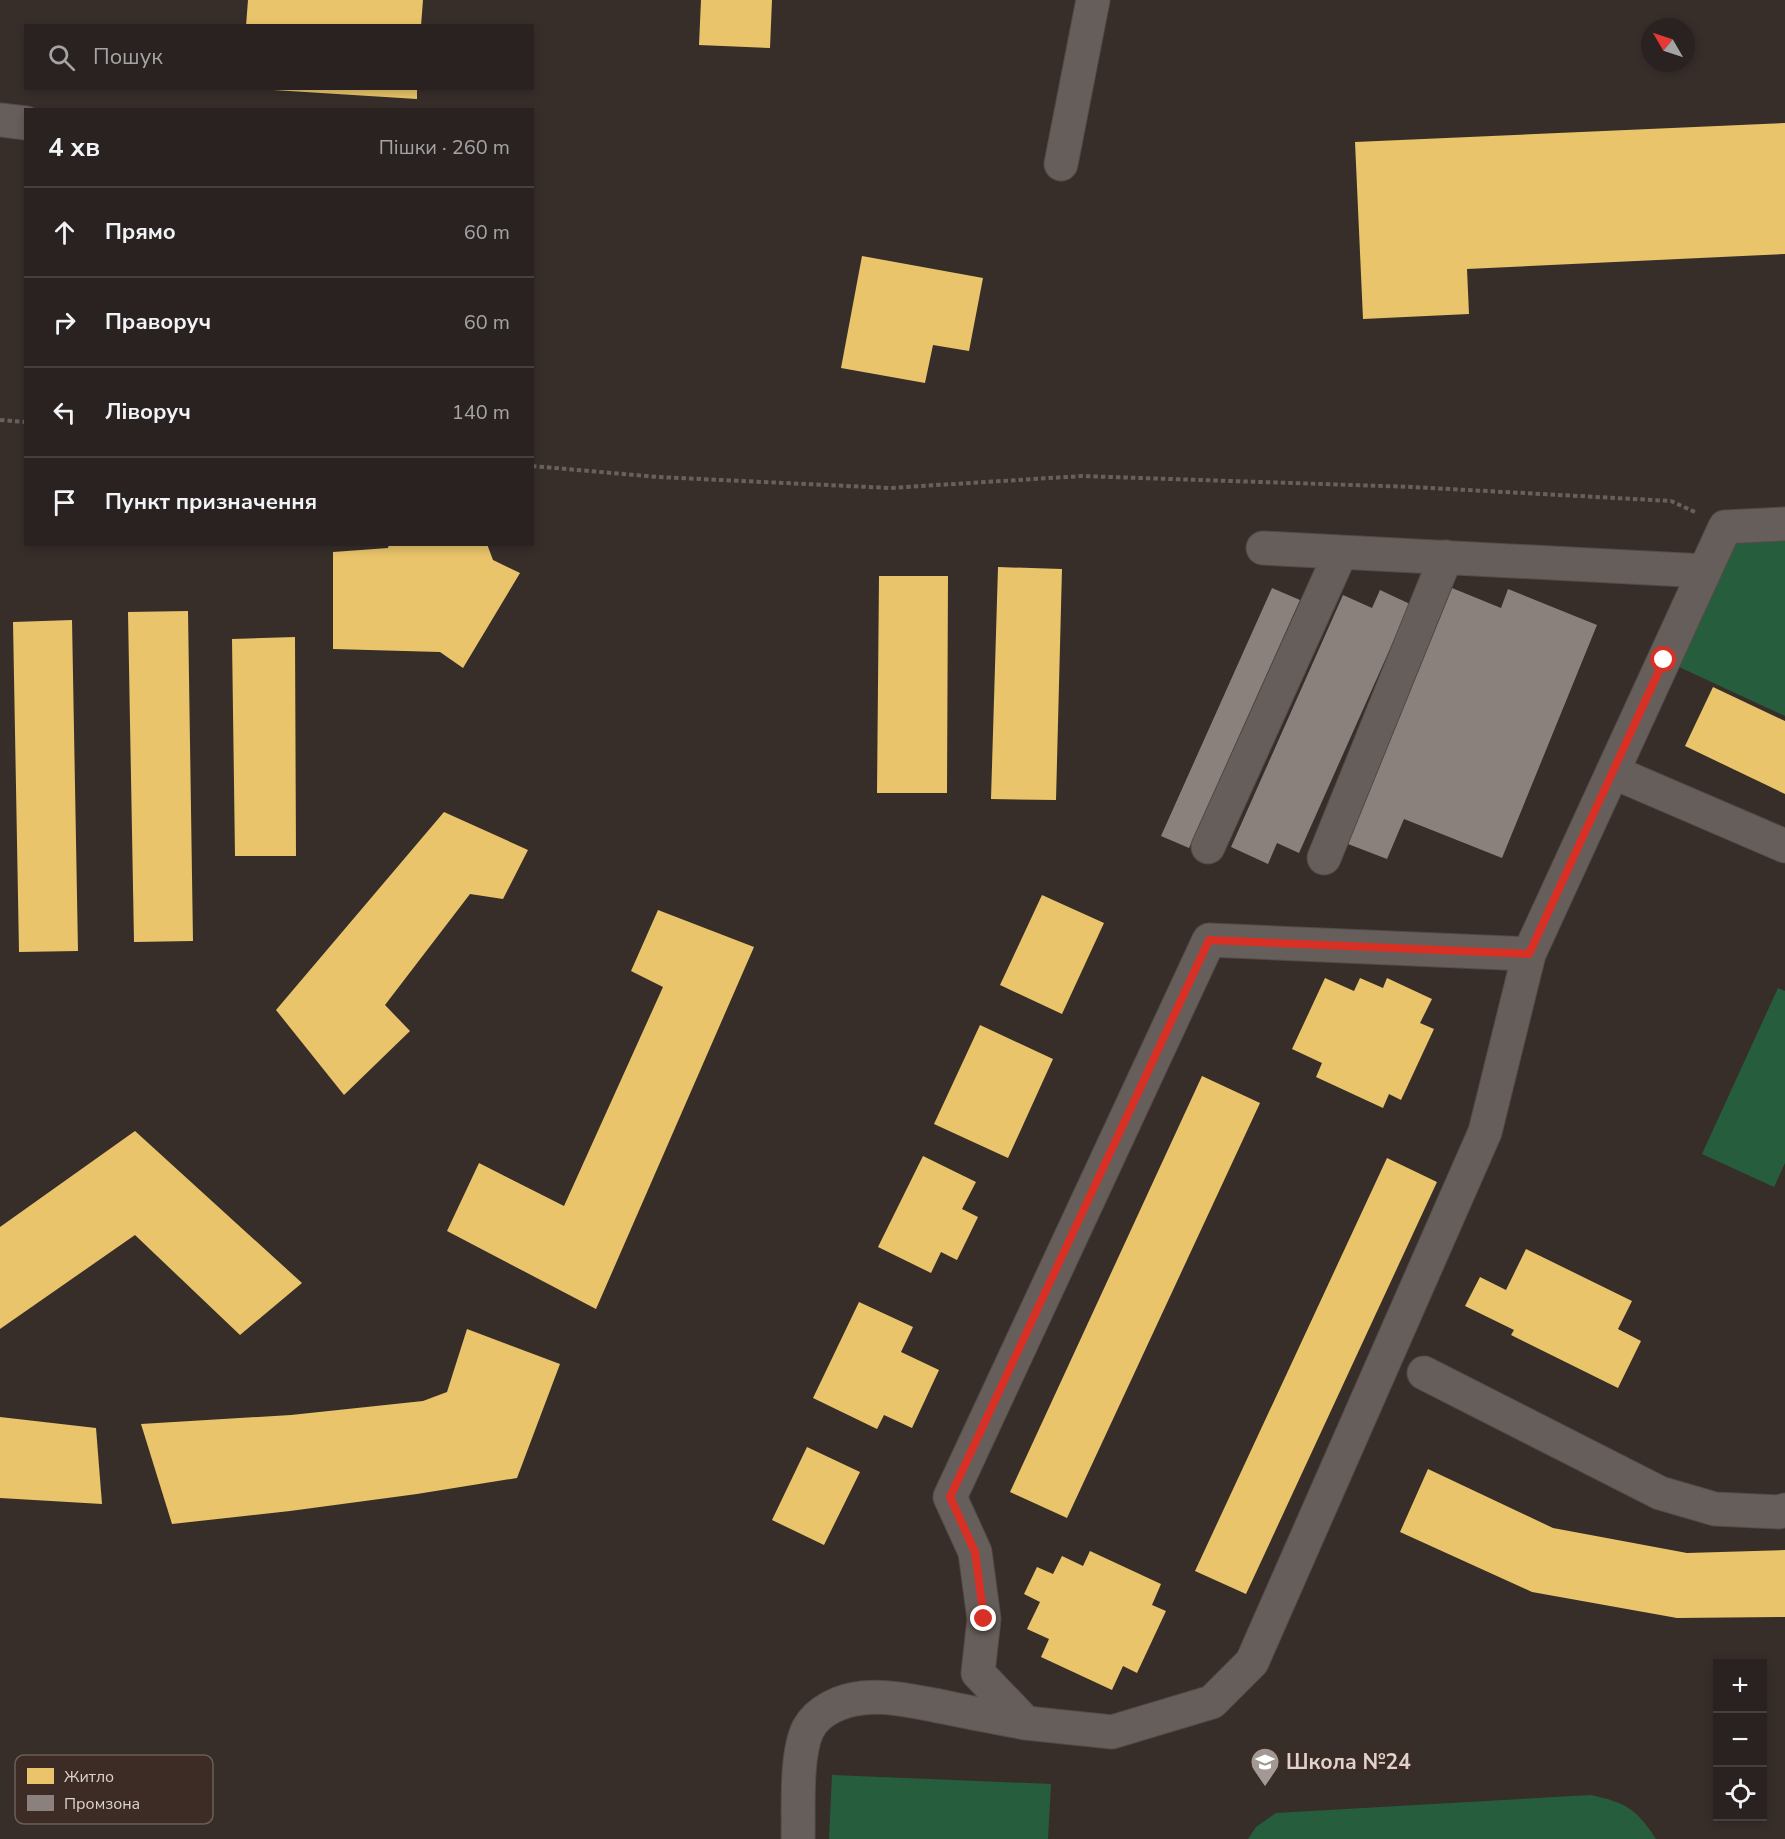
<!DOCTYPE html>
<html lang="uk">
<meta charset="utf-8">
<style>
:root{--surface:#292220;--page:#312a29;--text:#f1f3f6;--muted:#a5a4a5;--line:#453f3e}
body{margin:0;font-family:"Nunito Sans",sans-serif;background:var(--page);color:var(--text)}
.controls{position:absolute;right:18px;bottom:18px;display:grid;overflow:hidden;border-radius:0px;box-shadow:0 3px 9px #0003}
.controls button{width:54px;height:54px;display:grid;place-items:center;padding:0;border:0;border-bottom:2px solid var(--line);background:var(--surface);color:var(--text);font:30px sans-serif}
.compass{position:absolute;left:1641px;top:18px;width:54px;height:54px;border-radius:50%;background:var(--surface);box-shadow:0 3px 9px #0003;rotate:309deg}
.stop{position:absolute;width:18px;height:18px;margin:-14px;border:4px solid #d93025;border-radius:50%;background:#fff}
.stop.end{background:#d93025;border-color:#fff;box-shadow:0 2px 6px #0008}
.list{margin:0;padding:0;list-style:none}
h2{display:flex;justify-content:space-between;align-items:center;height:78px;margin:0;padding:0 24px;font-size:26px}
h2 small{font-size:20px;font-weight:400;color:var(--muted)}
.list li{display:grid;grid-template-columns:39px 1fr auto;gap:18px;align-items:center;box-sizing:border-box;height:90px;padding:0 24px;border-top:2px solid var(--line)}
.list b{display:block;font-size:22px;white-space:nowrap}
.list em{font-size:20px;font-style:normal;color:var(--muted)}
.icon{flex:none;width:33px;height:33px;fill:none;stroke:currentColor;stroke-width:2;stroke-linecap:round;stroke-linejoin:round}
.map{position:relative;flex:none;width:1785px;height:1839px;overflow:hidden}
.search{position:absolute;background:var(--surface);box-shadow:0 3px 9px #0003;left:24px;top:24px;width:510px;height:66px;display:flex;align-items:center;gap:15px;box-sizing:border-box;padding:0 21px;border-radius:0px;color:var(--muted);font-size:22px}
.panel{position:absolute;background:var(--surface);box-shadow:0 3px 9px #0003;left:24px;top:108px;width:510px;height:438px;border-radius:0px}
.map>svg:first-child{display:block}
.green{fill:#265e3d}
.homes{fill:#e9c46a}
.industry{fill:#8a817c}
.lines{fill:none;stroke-linecap:round;stroke-linejoin:round}
.minor-casing{stroke:#534b48;stroke-width:35}
.path{stroke:#67605e;stroke-width:4;stroke-dasharray:4.5 3;stroke-linecap:butt}
.minor{stroke:#655e5a;stroke-width:33}
.route{stroke:#d93025;stroke-width:8}
.labels{text-anchor:middle;dominant-baseline:central;stroke-width:6;stroke-linejoin:round;paint-order:stroke}
.poi-label{font-size:21px;font-weight:bold;fill:#ddd2cd;stroke:#3c2c25;text-anchor:start}
.key{fill:#3c2c25;stroke:#6c5e57;stroke-width:1.5}
.key-label{font-size:16px;fill:#ddd2cd}
</style>
<div class="map">
<svg width="1785" height="1839" viewBox="0 0 1785 1839">
<rect width="100%" height="100%" fill="#372e2a"/>
<path class="green" d="M1785,524V716L1664,660L1725,527Z
M1778,988L1785,991V1163L1774,1187L1702,1154Z
M832,1775L1051,1784L1048,1839H829Z
M1591,1795C1626,1803 1636,1808 1656,1839H1248L1256,1827L1276,1813Z"/>
<path class="homes" d="M248,0H423L421,26H246Z
M701,0H772L770,48L699,45Z
M273,88H417V99L273,90Z
M1785,123V254L1467,269L1469,314L1363,319L1355,142Z
M862,256L983,278L969,351L933,345L925,383L841,368Z
M389,544H487L493,560L520,573L463,668L440,652L333,649V552L388,548Z
M998,567L1062,569L1056,800L991,799Z
M879,576H948L947,793H877Z
M188,611L193,941L134,942L128,612Z
M72,620L78,951L19,952L13,622Z
M295,637L296,856H235L232,639Z
M1713,687L1785,721V794L1685,746Z
M444,812L528,850L503,899L470,894L385,1005L410,1031L344,1095L276,1010Z
M1042,895L1104,923L1062,1014L1000,985Z
M658,910L754,947L596,1309L447,1231L479,1163L564,1206L663,987L631,971Z
M1325,978L1354,991L1360,978L1383,988L1387,978L1432,999L1420,1023L1434,1029L1401,1100L1389,1094L1383,1108L1316,1077L1322,1063L1292,1049Z
M980,1025L1053,1059L1008,1158L934,1124Z
M1202,1076L1260,1103L1067,1518L1010,1492Z
M135,1131L302,1283L240,1335L135,1235L0,1329V1227Z
M923,1156L976,1182L962,1209L978,1217L957,1260L941,1252L931,1273L878,1247Z
M1387,1158L1437,1182L1246,1594L1195,1571Z
M1526,1249L1632,1301L1618,1329L1641,1341L1618,1388L1511,1335L1514,1330L1465,1306L1480,1277L1506,1290Z
M859,1302L913,1327L901,1352L939,1370L912,1428L884,1415L877,1429L813,1398Z
M467,1329L560,1364L517,1478L417,1494L290,1511L172,1524L141,1424L291,1415L423,1401L447,1392Z
M0,1417L96,1428L102,1504L0,1498Z
M807,1447L860,1472L824,1545L772,1520Z
M1428,1469L1553,1528L1687,1553L1785,1550V1617L1677,1618L1532,1592L1400,1532Z
M1090,1551L1161,1584L1152,1605L1166,1611L1137,1673L1123,1666L1112,1690L1041,1657L1049,1639L1027,1629L1040,1602L1024,1594L1037,1567L1053,1574L1062,1556L1083,1566Z"/>
<path class="industry" d="M1272,588L1300,600L1189,848L1161,836Z
M1452,588L1501,608L1508,589L1597,625L1502,858L1404,819L1387,859L1348,844Z
M1380,590L1410,604L1299,853L1277,843L1268,864L1231,847L1343,595L1372,608Z"/>
<g class="lines">
<g class="minor-casing">
<path id="minor" d="M0,120L26,123
M1061,164L1093,0
M1263,548L1705,571
M1613,772L1785,846
M1208,847L1341,552
M1324,858L1446,557
M1529,954L1485,1132L1252,1662L1212,1702L1112,1732L1026,1723L978,1673L984,1619L975,1552L950,1497L1209,940L1529,954L1725,527L1785,524
M1424,1373L1660,1493L1715,1509L1779,1512L1785,1510
M798,1839C799,1809 795,1756 808,1729C818,1710 842,1700 862,1698C889,1695 918,1702 944,1707C972,1713 999,1718 1026,1723"/>
</g>
<path class="path" d="M0,420L26,422
M532,466L658,477L890,488L1082,476L1412,487L1671,501L1695,512"/>
<use href="#minor" class="minor"/>
</g>
<g class="lines">
<path class="route" d="M984,1619L975,1552L950,1497L1209,940L1529,954L1664,660"/>
</g>
<defs>
<g id="school-pin" transform="scale(1.5)"><path d="M0 17L-7.5 6A9.5 9.5 0 1 1 7.5 6Z" fill="#a39994" stroke="#3c2c25"/><path d="M0-5L7-2L0 1L-7-2ZM-4 1L0 2.5L4 1V4Q0 6-4 4Z" fill="#fff"/></g>
</defs>
<g fill-rule="evenodd">
<use href="#school-pin" x="1265" y="1762"/>
</g>
<g class="labels">
<g class="poi-label">
<text x="1286" y="1762">Школа №24</text>
</g>
</g>
<rect x="15" y="1755" width="198" height="69" rx="9" class="key"/>
<rect x="27" y="1768" width="27" height="16" fill="#e9c46a"/>
<rect x="27" y="1795" width="27" height="16" fill="#8a817c"/>
<g class="key-label">
<text x="64" y="1782">Житло</text>
<text x="64" y="1809">Промзона</text>
</g>
</svg>
<div class="controls">
<button>+</button>
<button>−</button>
<button><svg class="icon" aria-label="locate" viewBox="0 0 24 24"><circle cx="12" cy="12" r="6"/><path d="M12 2v4M12 18v4M2 12h4M18 12h4"/></svg></button>
</div>
<svg class="compass" viewBox="-18 -18 36 36"><path d="M0-13l5 13h-10z" fill="#e53935"/><path d="M0 13l5-13h-10z" fill="#a5a4a5"/></svg>
<div class="stop" style="left:1664px;top:660px"></div>
<div class="stop end" style="left:984px;top:1619px"></div>
<div class="search"><svg class="icon" aria-label="search" viewBox="0 0 24 24"><circle cx="10" cy="10" r="6"/><path d="M15 15l6 6"/></svg>Пошук</div>
<section class="panel">
<h2>4 хв<small>Пішки · 260 m</small></h2>
<ul class="list">
<li><svg class="icon" aria-label="ahead" viewBox="0 0 24 24"><path d="M12 20V5M6 11l6-6 6 6"/></svg><div><b>Прямо</b></div><em>60 m</em></li>
<li><svg class="icon" aria-label="right" viewBox="0 0 24 24"><path d="M7 20v-9h11M14 6l5 5-5 5"/></svg><div><b>Праворуч</b></div><em>60 m</em></li>
<li><svg class="icon" aria-label="left" viewBox="0 0 24 24"><path d="M17 20v-9H6M10 6l-5 5 5 5"/></svg><div><b>Ліворуч</b></div><em>140 m</em></li>
<li><svg class="icon" aria-label="arrive" viewBox="0 0 24 24"><path d="M6 21V4h12l-3 4 3 4H6"/></svg><div><b>Пункт призначення</b></div></li>
</ul>
</section>
</div>
